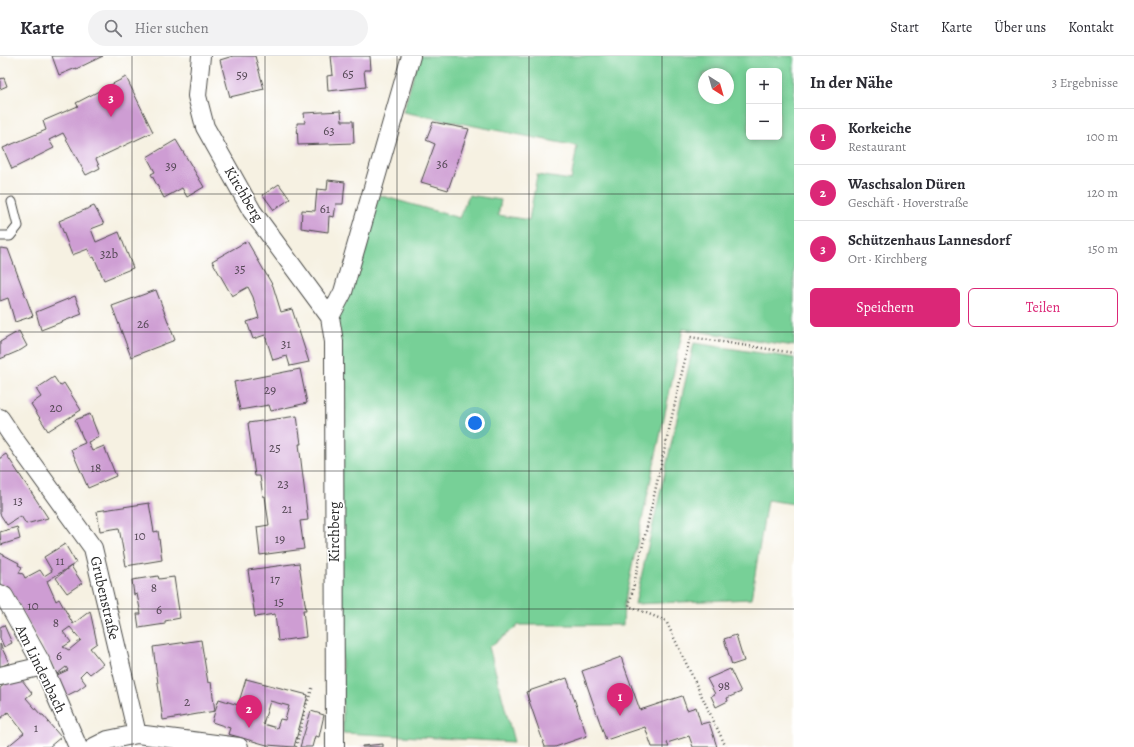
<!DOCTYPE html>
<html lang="de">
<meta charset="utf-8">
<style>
:root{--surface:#fff;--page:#f2f2f3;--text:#2b2b33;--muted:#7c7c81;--line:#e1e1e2;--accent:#db2777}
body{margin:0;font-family:Alegreya,serif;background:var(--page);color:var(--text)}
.controls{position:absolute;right:12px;top:12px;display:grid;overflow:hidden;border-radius:6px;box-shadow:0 2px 6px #0003}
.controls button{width:36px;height:36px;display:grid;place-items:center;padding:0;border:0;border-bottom:1px solid var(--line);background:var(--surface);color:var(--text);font:20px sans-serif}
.compass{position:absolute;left:698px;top:12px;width:36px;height:36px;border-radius:50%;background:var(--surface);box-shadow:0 2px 6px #0003;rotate:143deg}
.you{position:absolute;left:475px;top:367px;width:14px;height:14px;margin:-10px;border:3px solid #fff;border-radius:50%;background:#1a73e8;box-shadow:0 0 0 6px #1a73e833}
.badge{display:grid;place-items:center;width:26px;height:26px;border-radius:50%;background:var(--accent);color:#fff;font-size:13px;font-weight:700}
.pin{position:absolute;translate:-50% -33px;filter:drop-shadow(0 1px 2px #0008)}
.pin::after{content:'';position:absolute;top:21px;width:14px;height:12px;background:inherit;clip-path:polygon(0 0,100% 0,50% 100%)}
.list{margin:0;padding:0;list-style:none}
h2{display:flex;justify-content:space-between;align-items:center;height:52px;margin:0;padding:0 16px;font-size:17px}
h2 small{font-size:13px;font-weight:400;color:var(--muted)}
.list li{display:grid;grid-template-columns:26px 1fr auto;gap:12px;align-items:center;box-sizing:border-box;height:56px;padding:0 16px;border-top:1px solid var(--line)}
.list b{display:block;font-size:15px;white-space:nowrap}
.list p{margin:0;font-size:13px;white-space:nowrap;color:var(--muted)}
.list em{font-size:13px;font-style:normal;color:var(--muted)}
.actions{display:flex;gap:8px;padding:12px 16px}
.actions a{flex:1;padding:9px 0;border:1px solid var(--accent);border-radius:6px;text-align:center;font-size:14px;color:var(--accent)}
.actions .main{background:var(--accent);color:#fff}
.icon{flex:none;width:22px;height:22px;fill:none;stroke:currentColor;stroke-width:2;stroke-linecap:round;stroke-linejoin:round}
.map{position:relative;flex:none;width:794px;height:691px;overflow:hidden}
header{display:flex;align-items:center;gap:24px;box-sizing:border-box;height:56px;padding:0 20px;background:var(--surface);border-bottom:1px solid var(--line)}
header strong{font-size:19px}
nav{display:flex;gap:22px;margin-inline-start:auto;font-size:14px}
.search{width:280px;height:36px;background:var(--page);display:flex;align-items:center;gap:10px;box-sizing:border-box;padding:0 14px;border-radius:22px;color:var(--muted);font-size:15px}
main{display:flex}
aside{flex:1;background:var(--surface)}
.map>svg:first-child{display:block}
.green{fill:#77d097;stroke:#517e61;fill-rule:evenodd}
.building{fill:#ce9dd3;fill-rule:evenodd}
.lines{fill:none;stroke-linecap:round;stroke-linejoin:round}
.lane-casing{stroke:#494946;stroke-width:11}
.street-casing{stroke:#494946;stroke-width:20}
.path{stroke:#494946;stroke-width:2.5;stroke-dasharray:1 3;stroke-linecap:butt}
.lane{stroke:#fff;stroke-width:9}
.street{stroke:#fff;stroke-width:18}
.grid{fill:none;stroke:#2b2b2b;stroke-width:1;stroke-opacity:0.55}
.labels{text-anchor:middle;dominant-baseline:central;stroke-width:3.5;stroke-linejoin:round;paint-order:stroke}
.number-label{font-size:13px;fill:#544855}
.street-label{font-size:15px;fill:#2b2b2b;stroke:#fff}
</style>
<header>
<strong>Karte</strong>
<div class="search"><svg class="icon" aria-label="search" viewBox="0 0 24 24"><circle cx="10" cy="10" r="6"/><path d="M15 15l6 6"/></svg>Hier suchen</div>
<nav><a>Start</a><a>Karte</a><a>Über uns</a><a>Kontakt</a></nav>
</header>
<main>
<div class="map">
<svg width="794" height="691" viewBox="0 0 794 691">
<rect width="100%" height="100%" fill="#fff"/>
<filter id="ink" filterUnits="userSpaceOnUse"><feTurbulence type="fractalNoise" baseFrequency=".025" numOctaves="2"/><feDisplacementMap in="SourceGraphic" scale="8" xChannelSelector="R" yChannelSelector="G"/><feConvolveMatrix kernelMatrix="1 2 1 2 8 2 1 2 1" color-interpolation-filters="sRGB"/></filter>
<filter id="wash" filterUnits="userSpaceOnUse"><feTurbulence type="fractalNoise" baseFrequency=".012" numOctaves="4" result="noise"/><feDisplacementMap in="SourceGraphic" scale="16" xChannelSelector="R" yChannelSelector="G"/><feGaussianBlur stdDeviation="0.9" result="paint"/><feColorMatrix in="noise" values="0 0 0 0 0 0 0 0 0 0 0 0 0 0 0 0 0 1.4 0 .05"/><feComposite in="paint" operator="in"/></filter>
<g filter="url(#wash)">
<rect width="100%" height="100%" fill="#f6f1e2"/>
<path class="green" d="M419,0H794V290L683,273L624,548L623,569H519L489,591L514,686L343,677L336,263L379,139L459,162L469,139L501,144L498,159L529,164L537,119L571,124L577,90L403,56ZM749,15H779V81H749ZM704,18H728V42H704Z
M694,287L794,302V448L767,444L751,543L635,548Z"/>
<g id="blocks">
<path class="building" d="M52,0H103L76,13V12L59,19Z
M233,0H255L264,33L230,41L220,4Z
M331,0H370L371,14H364L366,31L328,35L327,20L333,19Z
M126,21L153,76L96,103L100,112L86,119L63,77L49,84L54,92L12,113L3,92L46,74L43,65L78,50L76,47Z
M4,22L7,30L0,33V23Z
M341,55L342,65H353L354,87L298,89L297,67H305L304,57Z
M433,66L469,73L448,134L421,126L435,88L426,84Z
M176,84L204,131L187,141L182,132L164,142L151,118L155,116L147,101Z
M328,124L345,126L343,148H336L334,161L329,160L328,176L301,172L302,154L315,155L317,133L327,134Z
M279,128L290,143L274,154L263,139Z
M94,150L104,168L91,173L96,186L119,176L133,212L104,224L94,201L92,202L88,193L72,199L59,165Z
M247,185L273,230L281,256L292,253L309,306L290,310L287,300L273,304L265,279L253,283L247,266L259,262L253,241L248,231L232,240L212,205Z
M0,192L8,193L33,260L15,266L8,242L0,245Z
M156,234L175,284L131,301L112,250Z
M75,240L82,258L41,274L36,256Z
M19,275L27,290L21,294L0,303V286Z
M300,313L307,347L271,355L269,349L240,354L234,326Z
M54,321L60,330L64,327L81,354L48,375L31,348L41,341L36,333Z
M90,358L99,381L88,386L92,395L104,390L116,420L88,432L71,393L85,387L75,364Z
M297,360L301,388H299L308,464L300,465L304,493L260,499L257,471L269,469L265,440L263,441L260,420H255L248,367Z
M6,398L39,448L48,462L26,468L21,460L7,469L0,458V402Z
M149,447L154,476L158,475L162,504L126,510L119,472L100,475L97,455Z
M17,471L20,483L1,489L0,476Z
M65,488L76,507L47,525L56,545L59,543L73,568L90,555L97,587L90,592L103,608L90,618L86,614L80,620L86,628L78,634L66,640L55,620L68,614L66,611L57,618L9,533L0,528V497L19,507L18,509L22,511L19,517L23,518L25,522L40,514L44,520L52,515L44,501ZM70,571L81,584L69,594L63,591L71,586L63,576Z
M299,507L306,554H303L306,581L278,585L275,558L255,561L248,514Z
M71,510L82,527L67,537L56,522Z
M158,520L159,523L174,521L180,562L165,565V568L139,572L137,558H141L137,538L134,539L132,524Z
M4,569L12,587L4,591L0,582V571Z
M736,579L744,605L732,609L724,583Z
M201,584L208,627L211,626L215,655L219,643L238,649L246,623L308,639L294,691L267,689L228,678L230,672L212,666L215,655L163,664L153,591ZM270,645L289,650L285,664L280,663L277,672L263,668Z
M0,588L9,607L0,611Z
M621,601L640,654L682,640L687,654L696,651L701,668L709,666L717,691H693L689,680L667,687L669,691H652L645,671L606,684L582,615Z
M730,613L741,636L727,642L728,645L716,651L711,640L715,638L707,623Z
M567,622L587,680L555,691H545L526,636Z
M22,624L32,637L26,642L41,659H43L49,666H48L61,681L49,691H7L24,677L8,656L0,663V632L7,626Z
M311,655L324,659L319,681L315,680L312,691H300Z
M383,688V691H362V690Z"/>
</g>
</g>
<g filter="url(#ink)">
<use href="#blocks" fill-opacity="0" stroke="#494946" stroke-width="1"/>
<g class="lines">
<g class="lane-casing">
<path id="lane" d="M0,180H10L18,170L12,146"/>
</g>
<g class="street-casing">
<path id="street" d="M201,0L197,40L205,71L252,155L330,261
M0,362L12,380L93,492L137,678
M0,538L4,540L43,610L78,691
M0,620L43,610
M94,691L108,684L137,678L239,691
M335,691L334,286L330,261L343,236L411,0"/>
</g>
<path class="path" d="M296,691L305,653L313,630
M726,691L666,565L629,550L690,281L794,297"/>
<use href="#lane" class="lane"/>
<use href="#street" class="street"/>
</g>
</g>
<path class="grid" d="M132,0V691M265,0V691M397,0V691M529,0V691M662,0V691M0,138H794M0,276H794M0,415H794M0,553H794"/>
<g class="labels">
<g class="number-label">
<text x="348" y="17">65</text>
<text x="242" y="18">59</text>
<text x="329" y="74">63</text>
<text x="442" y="107">36</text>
<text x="171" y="109">39</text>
<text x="325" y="152">61</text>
<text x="109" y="197">32b</text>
<text x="240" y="212">35</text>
<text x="143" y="267">26</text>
<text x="286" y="287">31</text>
<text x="270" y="333">29</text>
<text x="56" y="351">20</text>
<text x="275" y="391">25</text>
<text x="96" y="411">18</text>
<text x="283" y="427">23</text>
<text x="18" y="444">13</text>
<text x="287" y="452">21</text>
<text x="140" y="479">10</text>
<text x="280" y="482">19</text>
<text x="60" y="504">11</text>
<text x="275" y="522">17</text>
<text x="154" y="531">8</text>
<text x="279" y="545">15</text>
<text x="33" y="549">10</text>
<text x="159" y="553">6</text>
<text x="56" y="566">8</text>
<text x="59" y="599">6</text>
<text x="724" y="629">98</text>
<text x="187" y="645">2</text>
<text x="36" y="671">1</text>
</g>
<g class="street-label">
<text transform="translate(244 138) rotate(59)">Kirchberg</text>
<text transform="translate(334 476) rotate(-90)">Kirchberg</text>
<text transform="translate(105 542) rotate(77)">Grubenstraße</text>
<text transform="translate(41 613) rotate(64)">Am Lindenbach</text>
</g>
</g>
</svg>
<div class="controls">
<button>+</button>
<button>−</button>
</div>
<svg class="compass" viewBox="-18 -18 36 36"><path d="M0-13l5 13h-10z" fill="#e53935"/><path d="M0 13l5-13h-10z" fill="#7c7c81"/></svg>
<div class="you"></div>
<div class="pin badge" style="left:620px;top:660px">1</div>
<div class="pin badge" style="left:249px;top:672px">2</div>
<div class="pin badge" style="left:111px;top:61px">3</div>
</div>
<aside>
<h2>In der Nähe<small>3 Ergebnisse</small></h2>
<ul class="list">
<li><span class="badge">1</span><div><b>Korkeiche</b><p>Restaurant</p></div><em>100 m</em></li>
<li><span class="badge">2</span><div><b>Waschsalon Düren</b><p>Geschäft · Hoverstraße</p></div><em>120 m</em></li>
<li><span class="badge">3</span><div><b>Schützenhaus Lannesdorf</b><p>Ort · Kirchberg</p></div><em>150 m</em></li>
</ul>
<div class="actions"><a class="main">Speichern</a><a>Teilen</a></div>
</aside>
</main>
